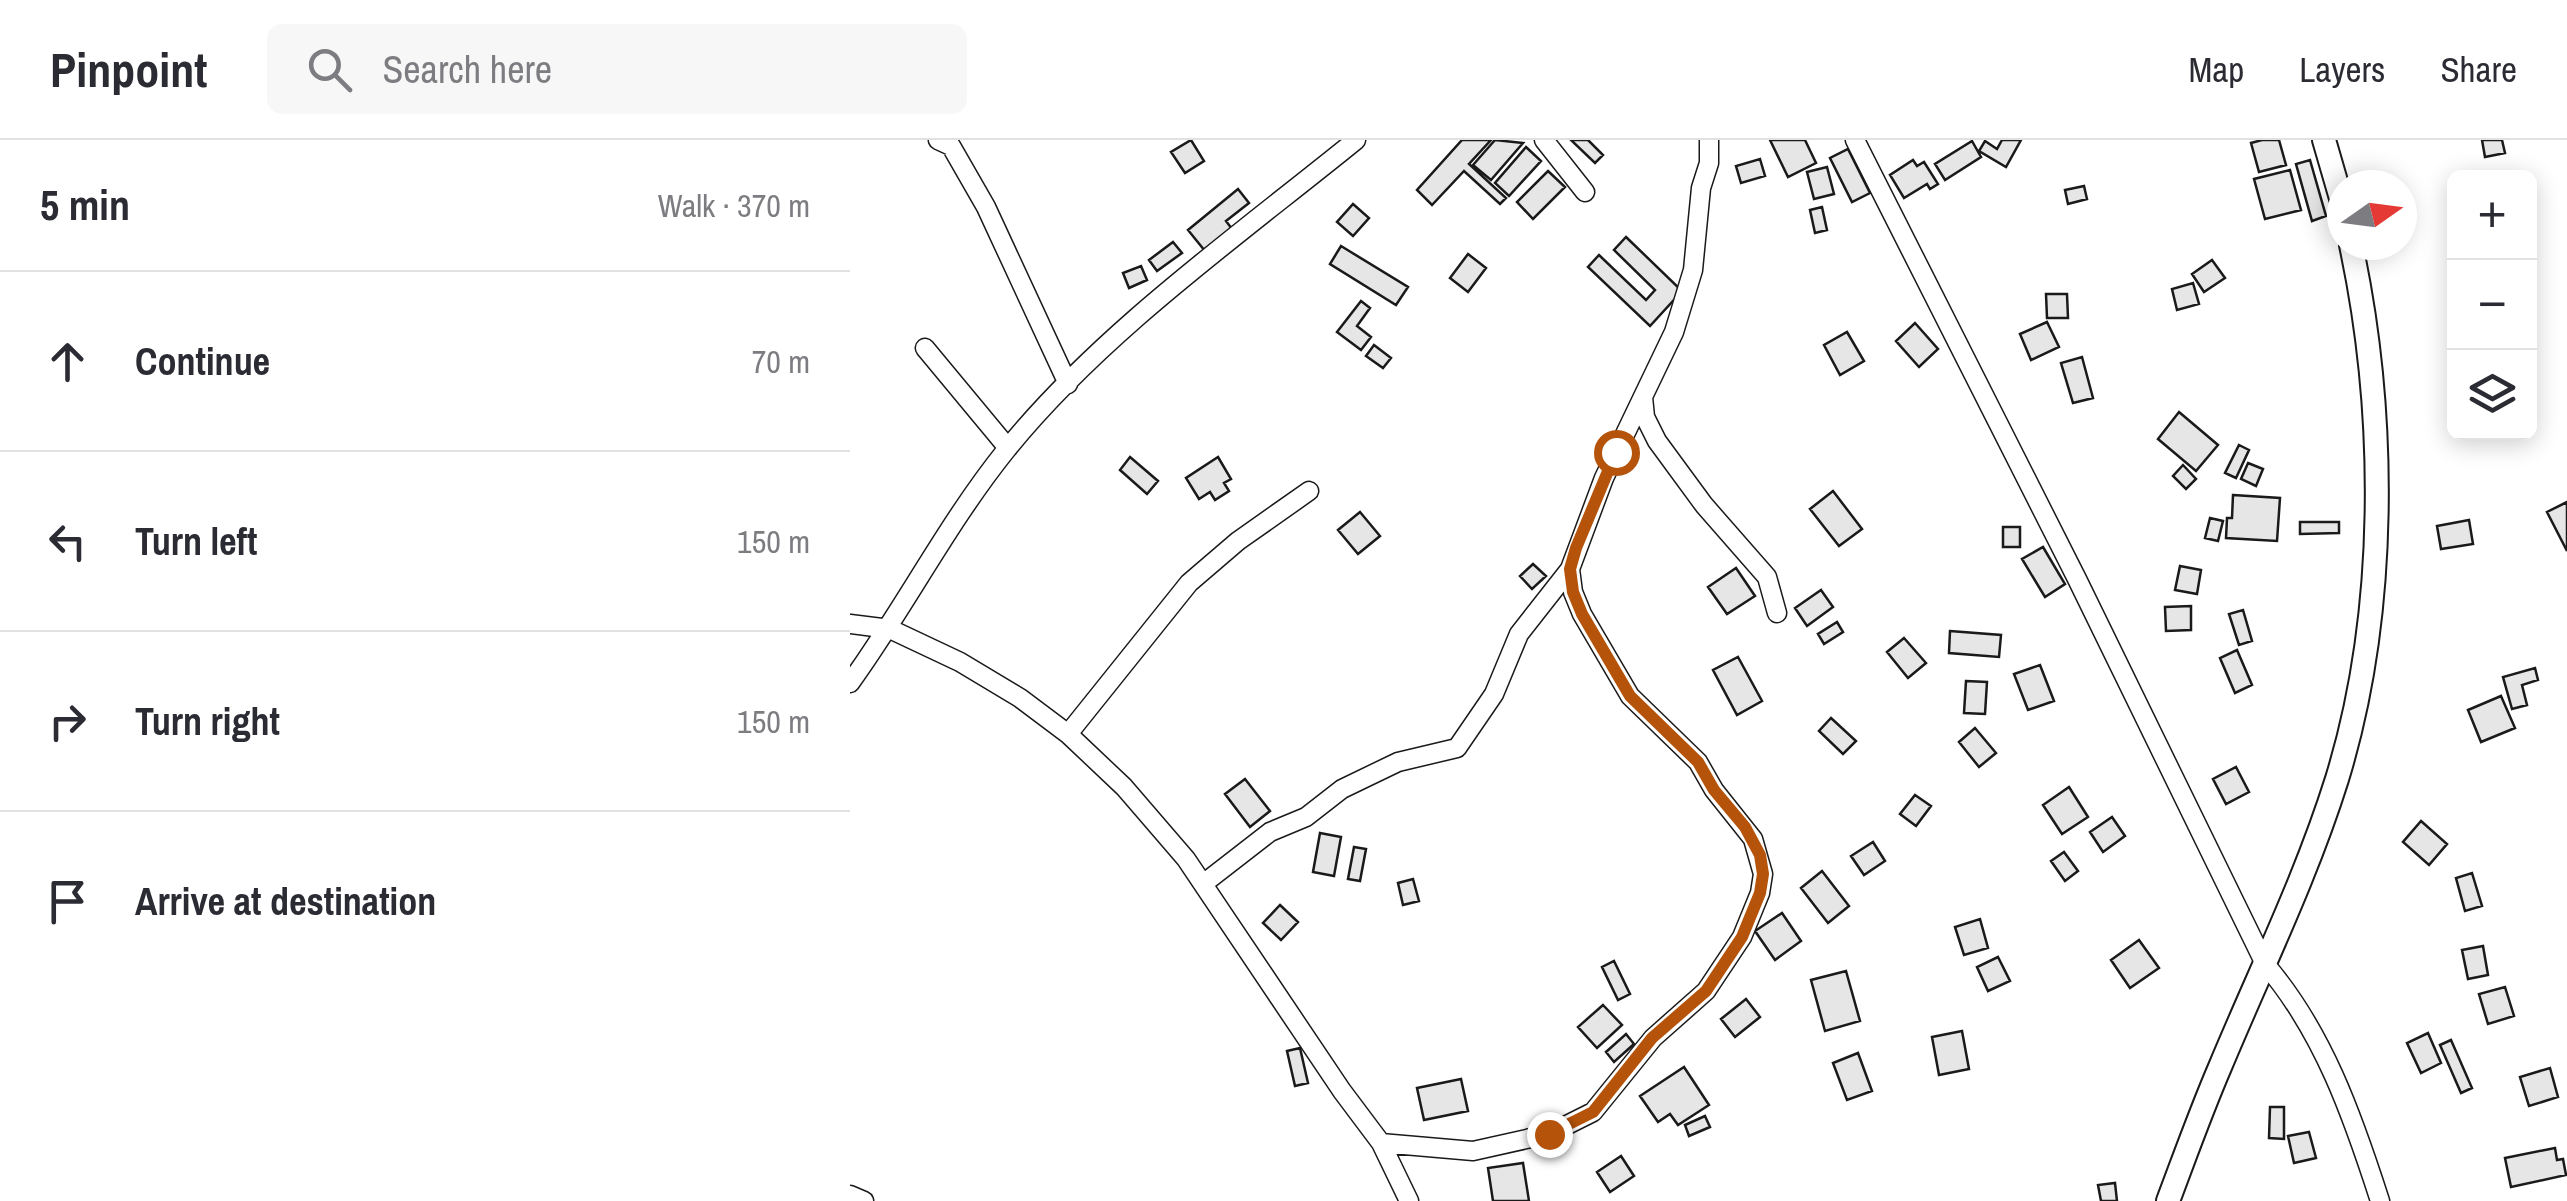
<!DOCTYPE html>
<meta charset="utf-8">
<style>
:root{--surface:#fff;--page:#f7f7f7;--text:#2b2b33;--muted:#7c7c81;--line:#e1e1e2}
body{margin:0;font-family:"Archivo Narrow",sans-serif;background:var(--page);color:var(--text)}
.controls{position:absolute;right:30px;top:30px;display:grid;overflow:hidden;border-radius:15px;box-shadow:0 5px 25px #0003}
.controls button{width:90px;height:90px;display:grid;place-items:center;padding:0;border:0;border-bottom:2px solid var(--line);background:var(--surface);color:var(--text);font:50px sans-serif}
.compass{position:absolute;left:1477px;top:30px;width:90px;height:90px;border-radius:50%;background:var(--surface);box-shadow:0 5px 25px #0003;rotate:76deg}
.stop{position:absolute;width:30px;height:30px;margin:-22px;border:8px solid #b45309;border-radius:50%;background:#fff}
.stop.end{background:#b45309;border-color:#fff;box-shadow:0 2px 10px #0008}
.list{margin:0;padding:0;list-style:none}
h2{display:flex;justify-content:space-between;align-items:center;height:130px;margin:0;padding:0 40px;font-size:42px}
h2 small{font-size:32px;font-weight:400;color:var(--muted)}
.list li{display:grid;grid-template-columns:65px 1fr auto;gap:30px;align-items:center;box-sizing:border-box;height:180px;padding:0 40px;border-top:2px solid var(--line)}
.list b{display:block;font-size:38px;white-space:nowrap}
.list em{font-size:32px;font-style:normal;color:var(--muted)}
.icon{flex:none;width:55px;height:55px;fill:none;stroke:currentColor;stroke-width:2;stroke-linecap:round;stroke-linejoin:round}
.map{position:relative;flex:none;width:1717px;height:1061px;overflow:hidden}
header{display:flex;align-items:center;gap:60px;box-sizing:border-box;height:140px;padding:0 50px;background:var(--surface);border-bottom:2px solid var(--line)}
header strong{font-size:48px}
nav{display:flex;gap:55px;margin-inline-start:auto;font-size:35px}
.search{width:700px;height:90px;background:var(--page);display:flex;align-items:center;gap:25px;box-sizing:border-box;padding:0 35px;border-radius:15px;color:var(--muted);font-size:38px}
main{display:flex}
aside{flex:1;background:var(--surface)}
.map>svg:first-child{display:block}
.building{fill:#e6e6e6;stroke:#1a1a1a;stroke-width:2.5}
.lines{fill:none;stroke-linecap:round;stroke-linejoin:round}
.minor-casing{stroke:#1a1a1a;stroke-width:21}
.major-casing{stroke:#1a1a1a;stroke-width:26}
.minor{stroke:#fff;stroke-width:18}
.major{stroke:#fff;stroke-width:22}
.route{stroke:#b45309;stroke-width:12}
</style>
<header>
<strong>Pinpoint</strong>
<div class="search"><svg class="icon" aria-label="search" viewBox="0 0 24 24"><circle cx="10" cy="10" r="6"/><path d="M15 15l6 6"/></svg>Search here</div>
<nav><a>Map</a><a>Layers</a><a>Share</a></nav>
</header>
<main>
<aside>
<h2>5 min<small>Walk · 370 m</small></h2>
<ul class="list">
<li><svg class="icon" aria-label="ahead" viewBox="0 0 24 24"><path d="M12 20V5M6 11l6-6 6 6"/></svg><div><b>Continue</b></div><em>70 m</em></li>
<li><svg class="icon" aria-label="left" viewBox="0 0 24 24"><path d="M17 20v-9H6M10 6l-5 5 5 5"/></svg><div><b>Turn left</b></div><em>150 m</em></li>
<li><svg class="icon" aria-label="right" viewBox="0 0 24 24"><path d="M7 20v-9h11M14 6l5 5-5 5"/></svg><div><b>Turn right</b></div><em>150 m</em></li>
<li><svg class="icon" aria-label="arrive" viewBox="0 0 24 24"><path d="M6 21V4h12l-3 4 3 4H6"/></svg><div><b>Arrive at destination</b></div></li>
</ul>
</aside>
<div class="map">
<svg width="1717" height="1061" viewBox="0 0 1717 1061">
<rect width="100%" height="100%" fill="#fff"/>
<path class="building" d="M341,0L354,21L335,33L321,12Z
M612,0H641L619,24L656,58L650,64L614,31L582,65L567,50Z
M645,0L673,3L641,40L623,25Z
M721,0H738L753,15L745,23Z
M920,0H955L966,23L938,37Z
M1152,0H1171L1156,27L1129,11L1135,1L1147,9Z
M1412,0H1429L1436,25L1409,32L1401,3Z
M1632,0H1652L1655,13L1635,17Z
M1122,1L1131,17L1095,40L1085,24Z
M676,7L691,21L659,56L645,43Z
M998,9L1020,53L1002,62L980,18Z
M910,19L915,36L891,43L886,26Z
M1063,20L1067,26L1074,22L1088,44L1080,49L1077,44L1054,58L1040,35Z
M1460,20L1476,76L1462,81L1446,24Z
M977,27L984,54L964,59L957,32Z
M1440,30L1451,70L1415,79L1404,39Z
M698,31L715,47L683,79L667,62Z
M1234,46L1237,59L1218,64L1215,50Z
M388,49L399,63L376,81L382,89L355,111L338,90Z
M503,64L519,78L503,96L487,82Z
M972,67L977,90L965,93L960,70Z
M776,97L832,151L800,186L738,127L749,115L796,160L805,150L764,110Z
M323,102L332,113L307,131L299,120Z
M491,106L558,147L546,165L480,124Z
M618,114L636,128L618,152L600,138Z
M1362,120L1375,138L1354,152L1342,134Z
M291,126L297,140L279,148L273,133Z
M1343,143L1349,164L1327,170L1322,149Z
M1196,154H1217L1218,178H1197Z
M511,161L520,168L507,186L521,197L511,210L487,192Z
M1197,182L1209,207L1181,220L1170,194Z
M1065,183L1088,209L1069,227L1046,201Z
M997,192L1014,221L990,235L974,205Z
M524,205L541,218L533,228L516,216Z
M1232,217L1243,258L1223,263L1211,223Z
M1329,272L1368,305L1346,331L1308,299Z
M1389,305L1399,310L1386,338L1375,333Z
M280,317L308,341L297,354L270,330Z
M368,317L381,339L374,343L379,351L365,360L360,352L349,359L336,338Z
M1398,323L1413,329L1406,346L1391,339Z
M1333,325L1346,339L1336,349L1323,336Z
M983,351L1012,389L989,406L960,369Z
M1383,355L1430,358L1427,401L1376,398L1377,378H1382Z
M1717,362V411L1697,372Z
M510,372L530,396L508,414L488,390Z
M1360,378L1373,381L1368,401L1355,398Z
M1619,380L1623,404L1591,409L1587,386Z
M1450,382H1489V393L1450,394Z
M1153,387H1170V407H1153Z
M1193,407L1215,444L1195,457L1172,419Z
M683,424L696,436L682,449L670,436Z
M1330,426L1351,430L1347,454L1325,450Z
M886,428L905,456L877,474L858,447Z
M971,450L983,467L957,486L945,468Z
M1341,466V490L1316,491L1315,467Z
M1393,470L1402,501L1389,505L1379,474Z
M987,482L993,492L974,504L968,494Z
M1100,491L1151,495L1149,517L1099,513Z
M1054,498L1076,523L1058,538L1037,512Z
M1387,510L1402,545L1385,553L1370,518Z
M888,517L912,561L887,575L863,530Z
M1190,525L1204,561L1178,570L1164,534Z
M1685,528L1688,540L1672,545L1677,565L1662,569L1653,537Z
M1116,541L1137,542L1135,574L1114,573Z
M1651,556L1665,588L1631,602L1618,570Z
M981,578L1006,601L993,614L969,591Z
M1125,588L1146,613L1129,627L1109,602Z
M1386,627L1399,652L1376,664L1363,639Z
M395,639L420,671L400,687L375,654Z
M1219,647L1238,677L1212,694L1193,665Z
M1065,655L1081,666L1066,686L1050,674Z
M1262,677L1275,696L1253,712L1240,692Z
M1571,681L1597,704L1579,725L1553,702Z
M470,693L491,697L484,736L463,732Z
M1023,702L1035,721L1014,735L1001,716Z
M504,707L516,709L510,741L498,739Z
M1214,712L1228,731L1215,741L1201,721Z
M972,731L999,766L978,783L951,748Z
M1622,733L1632,766L1615,771L1606,738Z
M563,739L569,761L553,765L548,743Z
M430,765L448,782L431,800L413,783Z
M932,773L951,801L925,820L905,791Z
M1130,779L1138,808L1114,815L1105,787Z
M1289,800L1309,828L1280,848L1261,820Z
M1633,806L1638,835L1618,839L1612,810Z
M1148,817L1160,841L1138,851L1127,827Z
M764,821L780,854L768,860L752,827Z
M996,831L1010,881L975,891L961,840Z
M1655,847L1664,876L1638,884L1629,854Z
M896,859L910,877L885,897L871,879Z
M753,865L772,885L747,908L728,887Z
M1112,891L1119,929L1089,935L1082,897Z
M1578,893L1591,923L1571,933L1557,903Z
M776,894L784,904L764,922L756,912Z
M1601,900L1622,948L1611,953L1590,905Z
M450,908L458,943L445,946L437,911Z
M1008,913L1022,951L997,960L983,923Z
M834,927L859,965L828,985L820,974L808,982L790,956Z
M1700,928L1708,957L1679,966L1670,937Z
M611,939L618,971L574,980L567,948Z
M1420,967H1434V999L1419,998Z
M855,976L860,987L839,996L835,985Z
M1459,992L1466,1018L1444,1023L1438,996Z
M1705,1008L1707,1020L1713,1019L1716,1035L1661,1047L1655,1018Z
M771,1016L784,1036L760,1052L747,1032Z
M673,1023L679,1061H643L638,1028Z
M1265,1043L1267,1061H1251L1248,1045Z"/>
<g class="lines">
<g class="minor-casing">
<path id="minor" d="M88,0L101,6L136,67L218,244
M694,0L735,52
M1005,0L1227,439L1415,824C1473,891 1503,977 1530,1061
M75,208L158,308
M793,257L795,277L807,301L854,365L917,437L927,473
M0,484L40,489L110,522L170,558L218,594L274,647L336,719L492,951L531,1003L559,1061
M0,543C55,467 98,382 157,309C252,192 389,95 506,0
M218,594L339,443L388,401L459,351
M353,744L420,692L456,677L492,649L548,622L607,608L644,554L669,494L720,429
M531,1003L623,1011L699,994L743,972L803,898L856,851L892,797L910,753L913,734L903,699L864,650L848,622L780,556L732,474L723,452L720,429L754,338L824,192L843,130L851,48L859,23V0
M0,1055L14,1061"/>
</g>
<g class="major-casing">
<path id="major" d="M1474,0L1492,62
M1318,1061C1335,1016 1351,971 1370,927C1410,831 1456,738 1487,639C1538,473 1537,274 1501,105"/>
</g>
<use href="#minor" class="minor"/>
<use href="#major" class="major"/>
</g>
<g class="lines">
<path class="route" d="M699,994L743,972L802,898L856,851L892,797L910,753L913,734L910,715L895,687L864,650L848,622L780,556L732,474L723,452L720,429L726,408L766,312"/>
</g>
</svg>
<div class="controls">
<button>+</button>
<button>−</button>
<button><svg class="icon" aria-label="layers" viewBox="0 0 24 24"><path d="M12 4l9 5-9 5-9-5zM3 14l9 5 9-5"/></svg></button>
</div>
<svg class="compass" viewBox="-18 -18 36 36"><path d="M0-13l5 13h-10z" fill="#e53935"/><path d="M0 13l5-13h-10z" fill="#7c7c81"/></svg>
<div class="stop" style="left:766px;top:312px"></div>
<div class="stop end" style="left:699px;top:994px"></div>
</div>
</main>
